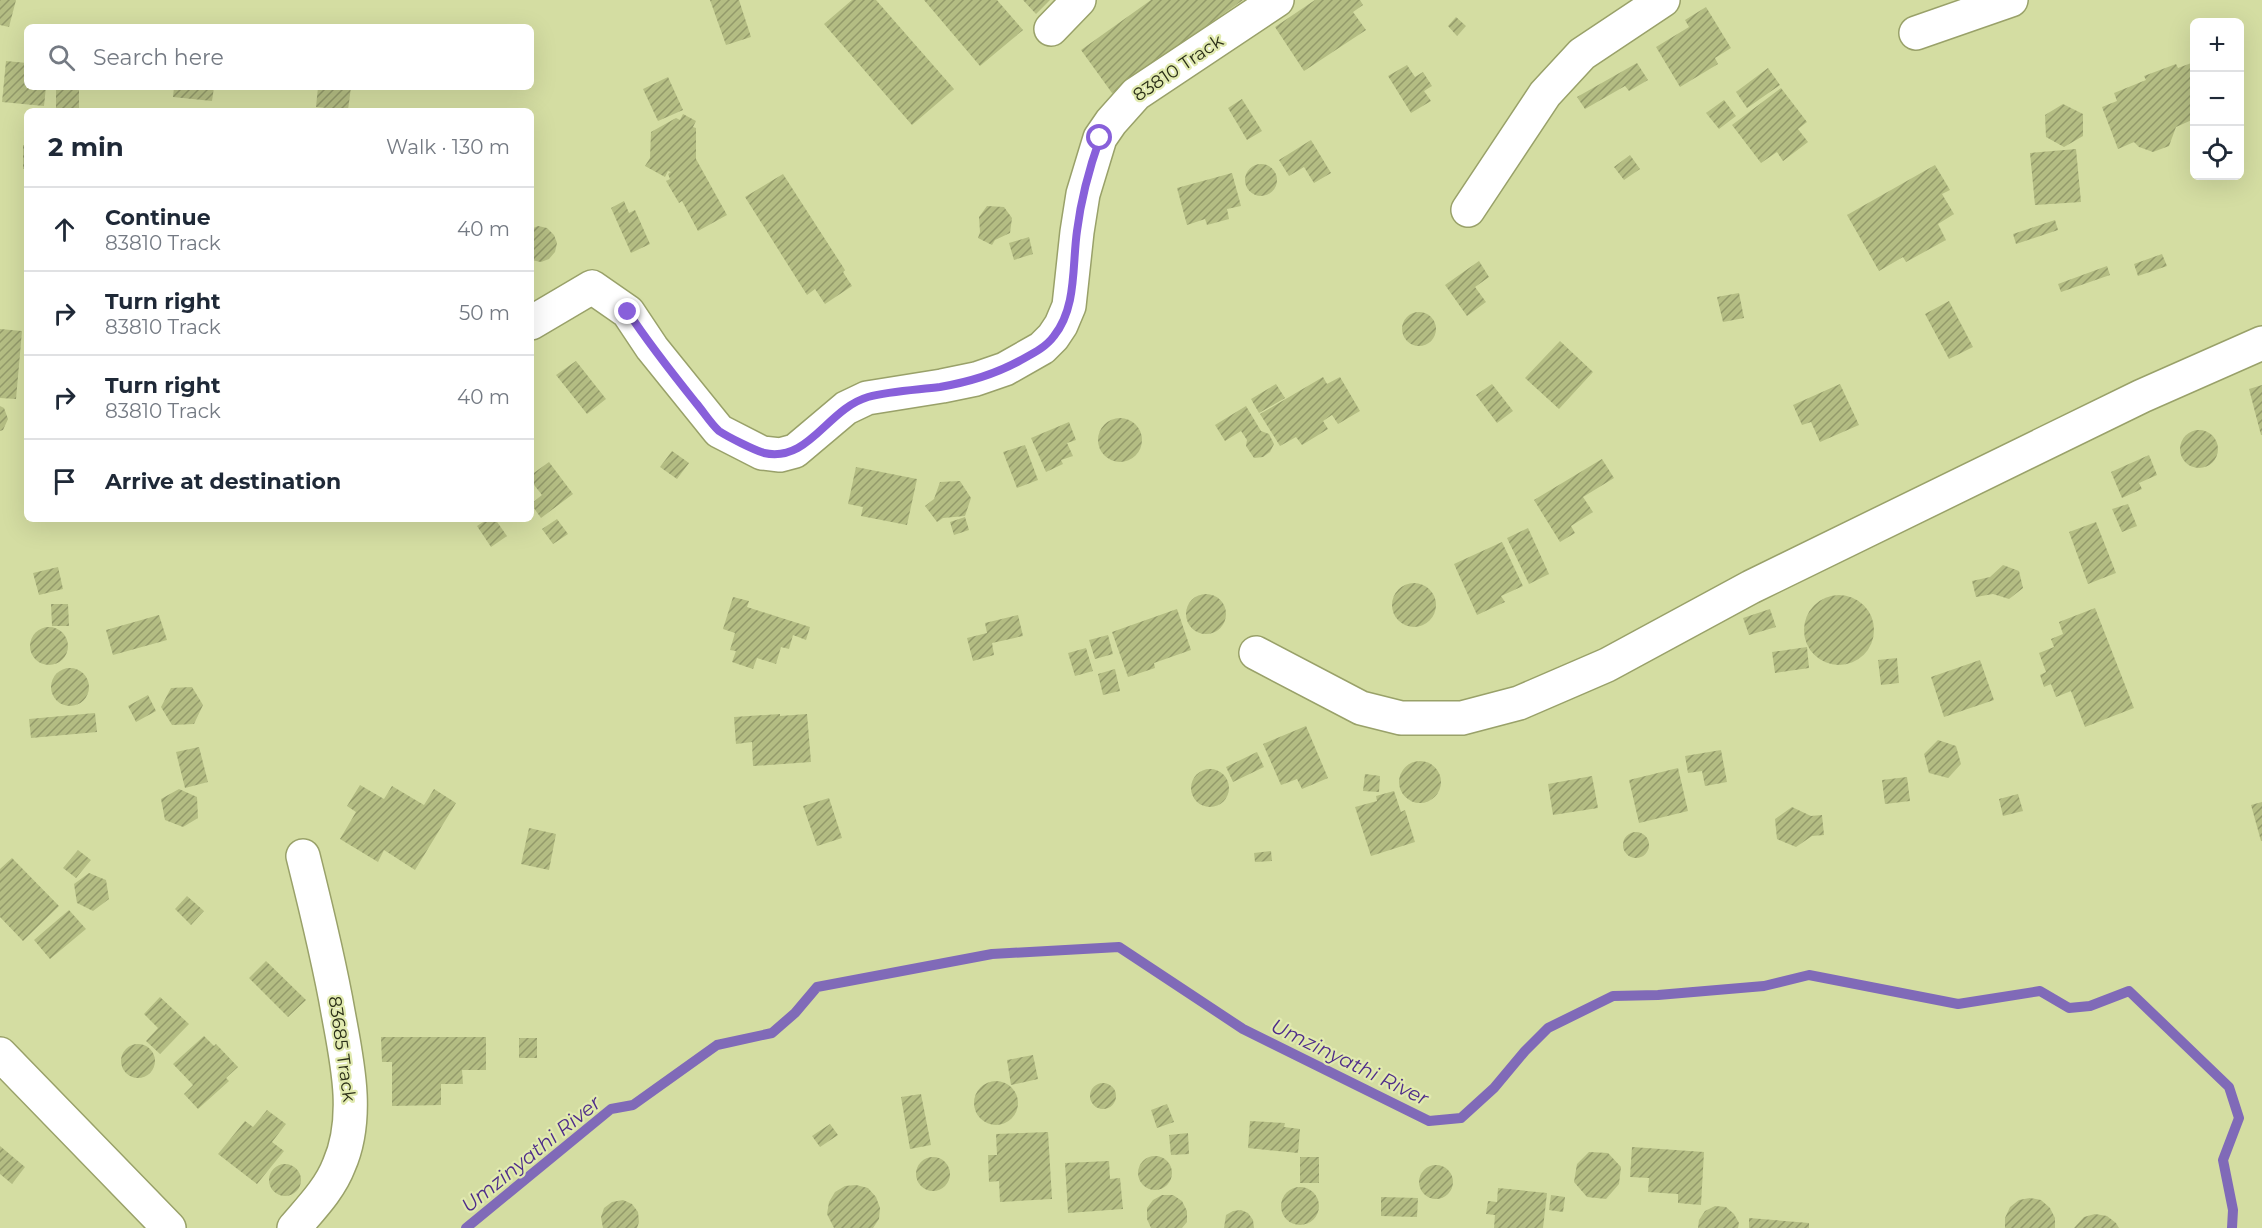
<!DOCTYPE html>
<meta charset="utf-8">
<style>
:root{--surface:#fff;--page:#f6f6f7;--text:#1f2937;--muted:#747a83;--line:#e0e1e3}
body{margin:0;font-family:Montserrat,sans-serif;background:var(--page);color:var(--text)}
.controls{position:absolute;right:18px;top:18px;display:grid;overflow:hidden;border-radius:9px;box-shadow:0 6px 24px #0002}
.controls button{width:54px;height:54px;display:grid;place-items:center;padding:0;border:0;border-bottom:2px solid var(--line);background:var(--surface);color:var(--text);font:30px sans-serif}
.stop{position:absolute;width:18px;height:18px;margin:-14px;border:4px solid #8860da;border-radius:50%;background:#fff}
.stop.end{background:#8860da;border-color:#fff;box-shadow:0 2px 6px #0008}
.list{margin:0;padding:0;list-style:none}
h2{display:flex;justify-content:space-between;align-items:center;height:78px;margin:0;padding:0 24px;font-size:26px}
h2 small{font-size:20px;font-weight:400;color:var(--muted)}
.list li{display:grid;grid-template-columns:39px 1fr auto;gap:18px;align-items:center;box-sizing:border-box;height:84px;padding:0 24px;border-top:2px solid var(--line)}
.list b{display:block;font-size:22px;white-space:nowrap}
.list p{margin:0;font-size:20px;white-space:nowrap;color:var(--muted)}
.list em{font-size:20px;font-style:normal;color:var(--muted)}
.icon{flex:none;width:33px;height:33px;fill:none;stroke:currentColor;stroke-width:2;stroke-linecap:round;stroke-linejoin:round}
.map{position:relative;flex:none;width:2262px;height:1228px;overflow:hidden}
.search{position:absolute;background:var(--surface);box-shadow:0 6px 24px #0002;left:24px;top:24px;width:510px;height:66px;display:flex;align-items:center;gap:15px;box-sizing:border-box;padding:0 21px;border-radius:9px;color:var(--muted);font-size:22px}
.panel{position:absolute;background:var(--surface);box-shadow:0 6px 24px #0002;left:24px;top:108px;width:510px;height:414px;border-radius:9px}
.map>svg:first-child{display:block}
.lines{fill:none;stroke-linecap:round;stroke-linejoin:round}
.stream{stroke:#806ab8;stroke-width:10}
.building{fill:url(#building-hatch)}
.minor-casing{stroke:#99a169;stroke-width:36}
.minor{stroke:#fff;stroke-width:33}
.route{stroke:#8860da;stroke-width:8}
.labels{text-anchor:middle;dominant-baseline:central;stroke-width:4.5;stroke-linejoin:round;paint-order:stroke}
.street-label{font-size:18px;fill:#2b2f18;stroke:#e1eaaf}
.water-label{font-size:20px;font-style:italic;fill:#4e2c8a;stroke:#e1eaaf}
</style>
<div class="map">
<svg width="2262" height="1228" viewBox="0 0 2262 1228">
<defs>
<pattern id="building-hatch" width="6" height="6" patternUnits="userSpaceOnUse" patternTransform="scale(1.5)"><rect width="6" height="6" fill="#b4bd83"/><path d="M-1 1l2-2M0 6l6-6M5 7l2-2" fill="none" stroke="#939a6a"/></pattern>
</defs>
<rect width="100%" height="100%" fill="#d4dda2"/>
<g class="lines">
<path class="stream" d="M466,1228L611,1109L633,1105L717,1045L772,1033L795,1013L817,987L992,954L1119,947L1243,1029L1429,1121L1461,1118L1494,1088L1525,1051L1548,1028L1613,996L1658,995L1764,986L1809,975L1958,1004L2040,991L2069,1008L2090,1006L2129,991L2229,1087L2239,1118L2223,1160L2233,1210L2232,1228"/>
</g>
<path class="building" d="M0,0H16L9,27L0,25Z
M710,0H739L751,37L726,45Z
M852,0H876L954,89L912,125L824,24Z
M924,0H997L1023,30L980,66Z
M1023,0H1050L1036,14Z
M1151,0H1243L1112,93L1081,50Z
M1315,0H1360L1363,5L1353,12L1366,30L1304,71L1275,27Z
M1706,7L1731,48L1715,58L1718,64L1680,87L1656,47L1689,27L1685,20Z
M1456,17L1466,26L1457,36L1448,26Z
M6,61L27,63V87H46L44,106L2,102Z
M2194,62V119L2176,127L2169,146L2153,152L2139,147L2134,142L2118,149L2102,107L2117,101L2114,93L2146,80L2144,76L2176,64L2178,68Z
M1637,63L1648,80L1629,91L1625,86L1585,109L1577,97Z
M1407,65L1415,77L1423,72L1432,86L1424,91L1431,101L1411,113L1388,76Z
M1768,68L1780,85L1747,108L1736,92Z
M668,77L683,110L658,121L643,89Z
M56,87H79V111H56Z
M174,87H214L212,101L173,97Z
M318,87H351L348,110L316,107Z
M1781,88L1807,122L1798,129L1808,142L1783,161L1777,152L1761,163L1732,125Z
M1242,99L1262,131L1247,140L1228,108Z
M1724,100L1736,116L1719,129L1706,113Z
M2063,104L2083,114V136L2064,147L2046,137L2045,115Z
M683,114L696,121L693,127L696,128V159L727,215L698,231L682,201L679,203L666,181L670,179L668,174L671,172L668,171L665,177L645,166L650,158L651,132L676,118L680,120Z
M1311,140L1331,173L1314,183L1304,167L1289,176L1279,160Z
M23,145H27V169H23Z
M2076,149L2081,202L2035,205L2030,153Z
M1630,155L1640,169L1624,180L1614,167Z
M1245 180a16 16 0 1 1 32 0a16 16 0 1 1-32 0Z
M1935,165L1950,190L1942,194L1954,214L1938,224L1946,240L1906,262L1903,257L1879,271L1847,215Z
M1232,173L1241,206L1227,209L1229,219L1207,225L1205,219L1187,225L1177,188Z
M783,174L845,270L843,272L852,286L825,304L815,289L807,295L745,197Z
M624,201L629,213L635,210L650,244L631,253L611,208Z
M987,206L1004,207L1012,218L1010,233L995,240L992,245L978,238L980,232L979,217Z
M2055,220L2058,230L2016,244L2013,234Z
M538,226L547,228L554,235L557,243L555,252L549,259L541,262L531,260V229Z
M1029,237L1033,254L1014,260L1009,243Z
M2162,254L2167,266L2138,276L2134,264Z
M1479,261L1489,277L1475,287L1486,302L1467,316L1445,285Z
M2107,266L2110,275L2061,292L2058,284Z
M1739,293L1744,318L1723,322L1717,297Z
M1949,301L1973,347L1949,359L1925,314Z
M1402 329a17 17 0 1 1 34 0a17 17 0 1 1-34 0Z
M0,329L22,331L16,399L0,398Z
M1560,341L1593,372L1559,409L1525,378Z
M576,361L606,399L587,414L556,375Z
M1323,377L1327,384L1340,377L1360,411L1338,424L1332,415L1323,421L1328,429L1302,445L1296,437L1280,446L1260,414Z
M1276,384L1285,398L1259,413L1251,399Z
M1492,384L1513,411L1497,423L1476,395Z
M1840,384L1859,425L1820,442L1811,422L1802,425L1793,405Z
M2262,385V435H2261L2249,389Z
M0,406L4,408L8,419L3,430L0,431Z
M1246,406L1261,431L1269,434L1274,444L1270,452L1263,457L1254,458L1246,446L1247,440L1241,431L1225,441L1215,425Z
M1098 440a22 22 0 1 1 44 0a22 22 0 1 1-44 0Z
M1069,422L1076,440L1067,443L1073,456L1061,460L1063,464L1046,472L1031,438Z
M2180 449a19 19 0 1 1 38 0a19 19 0 1 1-38 0Z
M1025,445L1038,480L1017,488L1003,452Z
M672,451L689,463L677,479L660,467Z
M2149,455L2157,475L2139,483L2142,489L2122,498L2111,472Z
M1602,459L1614,478L1583,497L1593,512L1571,526L1575,533L1560,542L1534,500Z
M549,462L573,494L541,518L531,504L542,495L531,481V475Z
M856,467L917,479L907,525L861,516L863,507L848,504Z
M960,481L971,498L965,516L943,518L937,522L925,506L934,499L940,482Z
M2128,504L2137,526L2122,532L2112,509Z
M965,517L969,530L954,535L950,522Z
M488,519H495L507,536L491,547L477,526Z
M557,519L568,534L553,544L542,529Z
M2096,522L2116,573L2088,584L2069,532Z
M1528,528L1549,574L1529,584L1507,538Z
M1502,542L1523,586L1501,596L1505,602L1477,615L1454,564Z
M2003,565L2019,571L2023,588L2009,599L1993,594L1976,597L1972,581L1990,577Z
M58,567L63,589L39,595L33,573Z
M1392 605a22 22 0 1 1 44 0a22 22 0 1 1-44 0Z
M1186 614a20 20 0 1 1 40 0a20 20 0 1 1-40 0Z
M1804 630a35 35 0 1 1 70 0a35 35 0 1 1-70 0Z
M733,597L749,601L747,607L810,627L806,640L793,635L789,649L781,647L776,664L757,658L753,669L732,662L736,651L730,650L735,633L723,629Z
M51,604H68L69,626H52Z
M2095,608L2134,708L2085,727L2071,691L2056,697L2051,684L2044,687L2040,675L2046,672L2039,653L2054,647L2051,639L2063,634L2059,622Z
M1177,609L1191,650L1154,663L1155,668L1128,677L1112,632Z
M1770,609L1776,627L1749,635L1743,618Z
M159,615L167,640L113,655L106,630Z
M1018,615L1023,636L992,643L994,655L973,661L967,638L987,633L985,623Z
M30 646a19 19 0 1 1 38 0a19 19 0 1 1-38 0Z
M1108,635L1113,654L1095,659L1089,640Z
M1807,647L1809,668L1775,673L1772,652Z
M1086,648L1093,671L1075,676L1068,653Z
M1897,658L1899,683L1881,685L1878,660Z
M1980,660L1994,700L1944,717L1931,677Z
M51 687a19 19 0 1 1 38 0a19 19 0 1 1-38 0Z
M1115,669L1120,691L1103,695L1098,674Z
M192,687L203,705L194,724L172,725L161,707L171,688Z
M148,695L156,711L136,722L128,706Z
M95,713L97,732L31,738L29,719Z
M780,714V716L807,714L811,762L753,766L752,742L736,744L734,717Z
M1306,726L1328,778L1302,789L1297,779L1281,785L1263,744Z
M1938,740L1956,746L1961,764L1948,778L1929,773L1924,754Z
M199,747L208,782L185,788L176,752Z
M1721,750L1727,782L1705,786L1702,771L1688,773L1685,756Z
M1257,752L1264,767L1233,782L1226,767Z
M1399 782a21 21 0 1 1 42 0a21 21 0 1 1-42 0Z
M1678,768L1688,811L1639,823L1629,780Z
M1191 788a19 19 0 1 1 38 0a19 19 0 1 1-38 0Z
M1365,774L1380,776L1379,792L1363,791Z
M1592,776L1598,808L1553,815L1548,784Z
M1907,777L1910,801L1885,804L1882,780Z
M360,785L384,799L392,786L424,805L434,789L456,803L415,870L384,850L378,862L340,839L356,812L347,806Z
M179,789L197,797L198,818L183,827L165,820L161,799Z
M1394,791L1401,812L1405,810L1415,842L1371,856L1355,807L1377,801L1376,796Z
M2018,794L2023,811L2003,816L1999,799Z
M829,798L842,838L817,846L803,806Z
M2262,802V841H2261L2251,805Z
M1792,807L1811,816L1822,815L1824,835L1812,836L1796,847L1777,839L1775,819Z
M529,828L556,834L549,870L521,864Z
M1623 845a13 13 0 1 1 26 0a13 13 0 1 1-26 0Z
M78,850L91,860L76,878L63,868Z
M1271,851L1272,861L1255,862L1254,853Z
M12,858L59,906L23,941L0,917V869Z
M89,873L106,880L109,899L93,911L77,903L74,884Z
M187,896L204,911L191,925L175,909Z
M69,910L86,929L50,959L34,940Z
M266,961L306,1000L288,1017L249,978Z
M160,997L189,1024L160,1054L146,1041L158,1028L144,1014Z
M204,1036L214,1046L216,1044L238,1067L226,1078L229,1081L198,1109L184,1094L193,1085L173,1064Z
M381,1037H486V1070H462L463,1084H441V1105L392,1106V1062H382Z
M519,1038H537V1058H519Z
M121 1061a17 17 0 1 1 34 0a17 17 0 1 1-34 0Z
M1033,1055L1038,1079L1011,1085L1007,1060Z
M974 1103a22 22 0 1 1 44 0a22 22 0 1 1-44 0Z
M1090 1096a13 13 0 1 1 26 0a13 13 0 1 1-26 0Z
M921,1094L931,1145L910,1149L901,1097Z
M1167,1104L1174,1122L1157,1128L1151,1110Z
M267,1110L286,1124L272,1142L284,1151L257,1184L218,1154L245,1121L253,1127Z
M1250,1121L1285,1123L1284,1127L1300,1129L1298,1153L1248,1148Z
M830,1124L838,1135L820,1147L812,1136Z
M1048,1132L1052,1199L1000,1202L999,1181L989,1182L988,1155H997L996,1134Z
M1188,1133L1189,1154L1171,1155L1169,1135Z
M0,1146L25,1167L12,1184L0,1174Z
M1632,1147L1704,1152L1701,1205L1678,1203V1194L1648,1192L1649,1178L1630,1177Z
M1589,1152L1608,1153L1621,1167L1619,1184L1606,1199L1587,1197L1574,1182L1577,1164Z
M1138 1173a17 17 0 1 1 34 0a17 17 0 1 1-34 0Z
M916 1174a17 17 0 1 1 34 0a17 17 0 1 1-34 0Z
M1300,1157H1319V1183H1300Z
M1109,1161L1110,1179L1120,1178L1123,1209L1068,1213L1065,1163Z
M269 1180a16 16 0 1 1 32 0a16 16 0 1 1-32 0Z
M1419 1182a17 17 0 1 1 34 0a17 17 0 1 1-34 0Z
M856,1185L868,1188L876,1197L880,1208L879,1219L873,1228H834L827,1214L829,1202L835,1192L845,1186Z
M1281 1206a19 19 0 1 1 38 0a19 19 0 1 1-38 0Z
M1498,1188L1547,1193L1543,1228H1494L1495,1215L1486,1214L1488,1201L1497,1202Z
M1162,1195H1173L1182,1201L1187,1211V1222L1182,1228H1151L1147,1219V1208L1153,1200Z
M1551,1195L1565,1197L1563,1212L1549,1210Z
M1381,1197L1418,1198L1417,1217L1381,1216Z
M2030,1198L2041,1200L2050,1208L2055,1218V1228H2005V1218L2010,1207L2019,1200Z
M623,1200L632,1204L638,1212L639,1222L637,1228H603L601,1217L604,1208L612,1202Z
M1715,1206L1726,1207L1734,1214L1739,1223L1738,1228H1698L1699,1220L1705,1211Z
M1241,1210L1248,1213L1253,1220L1254,1228H1224L1226,1215L1233,1211Z
M2095,1214L2107,1216L2116,1223L2119,1228H2074L2084,1217Z
M1749,1218L1809,1223V1228H1749Z"/>
<g class="lines">
<g class="minor-casing">
<path id="minor" d="M1051,29L1079,0
M1916,33L2011,0
M1468,210L1545,94L1582,54L1663,0
M531,323L592,287L628,312L652,348L719,431L762,453L780,455L795,451L846,408L867,398L942,386L976,379L1005,369L1042,348L1053,337L1061,325L1069,306L1077,232L1083,194L1100,138L1111,122L1136,94L1277,0
M1256,653L1361,708L1401,718H1462L1519,703L1607,665L1751,587L2142,396L2262,343
M0,1054L169,1228
M294,1228C310,1209 330,1189 339,1165C360,1117 347,1061 338,1012C329,960 316,908 303,856"/>
</g>
<use href="#minor" class="minor"/>
</g>
<g class="lines">
<path class="route" d="M628,312C649,344 672,373 696,403C703,411 711,424 719,431C728,437 754,450 764,453C809,463 827,409 868,397C891,391 916,390 940,387C969,382 996,374 1021,360C1034,353 1046,347 1054,336C1077,307 1072,266 1077,231C1081,199 1089,169 1100,138"/>
</g>
<g class="labels">
<g class="street-label">
<text transform="translate(1178 68) rotate(-34)">83810 Track</text>
<text transform="translate(342 1049) rotate(82)">83685 Track</text>
</g>
<g class="water-label">
<text transform="translate(1350 1062) rotate(26)">Umzinyathi River</text>
<text transform="translate(531 1154) rotate(-39)">Umzinyathi River</text>
</g>
</g>
</svg>
<div class="controls">
<button>+</button>
<button>−</button>
<button><svg class="icon" aria-label="locate" viewBox="0 0 24 24"><circle cx="12" cy="12" r="6"/><path d="M12 2v4M12 18v4M2 12h4M18 12h4"/></svg></button>
</div>
<div class="stop" style="left:1100px;top:138px"></div>
<div class="stop end" style="left:628px;top:312px"></div>
<div class="search"><svg class="icon" aria-label="search" viewBox="0 0 24 24"><circle cx="10" cy="10" r="6"/><path d="M15 15l6 6"/></svg>Search here</div>
<section class="panel">
<h2>2 min<small>Walk · 130 m</small></h2>
<ul class="list">
<li><svg class="icon" aria-label="ahead" viewBox="0 0 24 24"><path d="M12 20V5M6 11l6-6 6 6"/></svg><div><b>Continue</b><p>83810 Track</p></div><em>40 m</em></li>
<li><svg class="icon" aria-label="right" viewBox="0 0 24 24"><path d="M7 20v-9h11M14 6l5 5-5 5"/></svg><div><b>Turn right</b><p>83810 Track</p></div><em>50 m</em></li>
<li><svg class="icon" aria-label="right" viewBox="0 0 24 24"><path d="M7 20v-9h11M14 6l5 5-5 5"/></svg><div><b>Turn right</b><p>83810 Track</p></div><em>40 m</em></li>
<li><svg class="icon" aria-label="arrive" viewBox="0 0 24 24"><path d="M6 21V4h12l-3 4 3 4H6"/></svg><div><b>Arrive at destination</b></div></li>
</ul>
</section>
</div>
